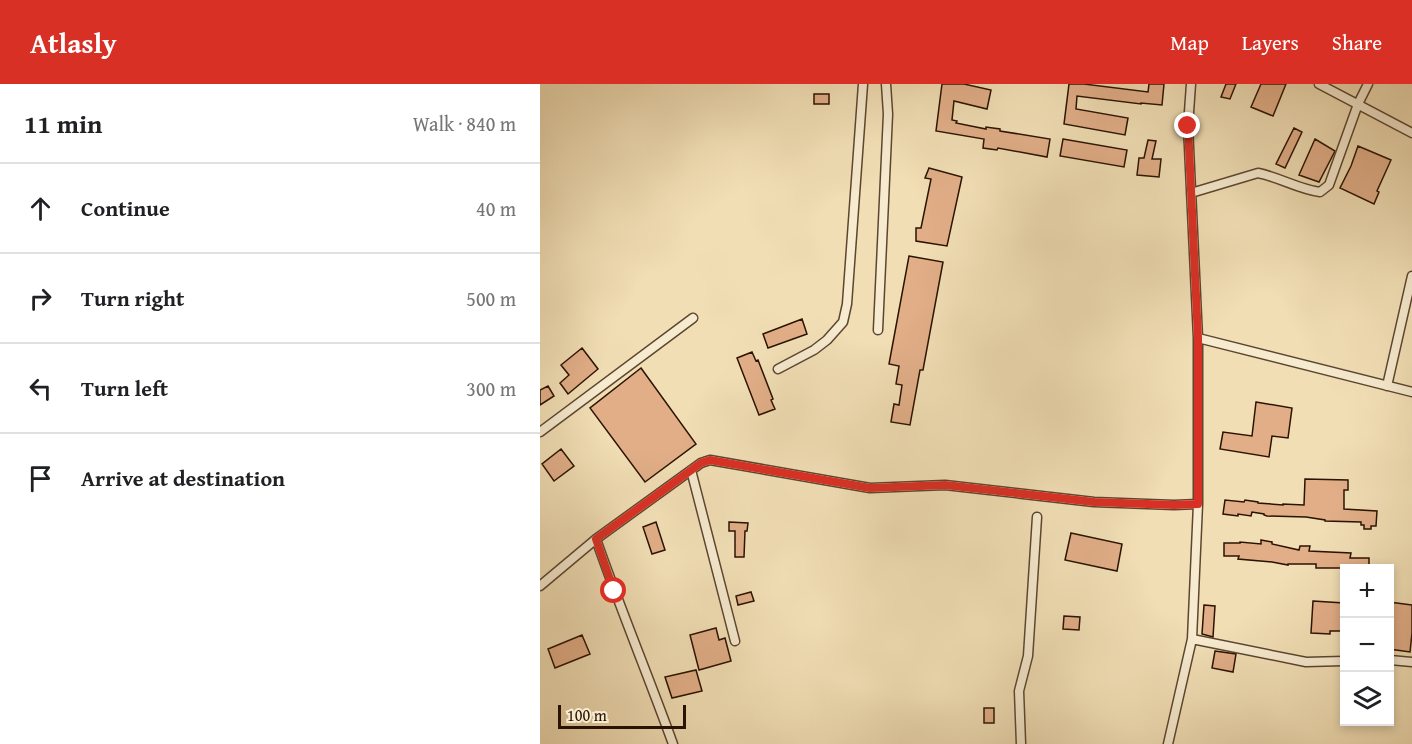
<!DOCTYPE html>
<meta charset="utf-8">
<style>
:root{--surface:#fff;--page:#f6f6f6;--text:#202124;--muted:#757577;--line:#e0e0e0;--accent:#d93025}
body{margin:0;font-family:"Gentium Book Plus",serif;background:var(--page);color:var(--text)}
.controls{position:absolute;right:18px;bottom:18px;display:grid;overflow:hidden;border-radius:0px;box-shadow:0 3px 9px #0003}
.controls button{width:54px;height:54px;display:grid;place-items:center;padding:0;border:0;border-bottom:2px solid var(--line);background:var(--surface);color:var(--text);font:30px sans-serif}
.scale{position:absolute;left:18px;bottom:15px;width:128px;box-sizing:border-box;padding-left:6px;border:3px solid #2b1302;border-top:0;font-size:16px;line-height:21px;white-space:nowrap;color:#2b1302;-webkit-text-stroke:4px #f6eacf;paint-order:stroke}
.stop{position:absolute;width:18px;height:18px;margin:-14px;border:4px solid #d93025;border-radius:50%;background:#fff}
.stop.end{background:#d93025;border-color:#fff;box-shadow:0 2px 6px #0008}
.list{margin:0;padding:0;list-style:none}
h2{display:flex;justify-content:space-between;align-items:center;height:78px;margin:0;padding:0 24px;font-size:26px}
h2 small{font-size:20px;font-weight:400;color:var(--muted)}
.list li{display:grid;grid-template-columns:39px 1fr auto;gap:18px;align-items:center;box-sizing:border-box;height:90px;padding:0 24px;border-top:2px solid var(--line)}
.list b{display:block;font-size:22px;white-space:nowrap}
.list em{font-size:20px;font-style:normal;color:var(--muted)}
.icon{flex:none;width:33px;height:33px;fill:none;stroke:currentColor;stroke-width:2;stroke-linecap:round;stroke-linejoin:round}
.map{position:relative;flex:none;width:872px;height:660px;overflow:hidden}
header{display:flex;align-items:center;gap:36px;box-sizing:border-box;height:84px;padding:0 30px;background:var(--accent);color:#fff}
header strong{font-size:28px}
nav{display:flex;gap:33px;margin-inline-start:auto;font-size:21px}
main{display:flex}
aside{flex:1;background:var(--surface)}
.map>svg:first-child{display:block}
.building{fill:#e1ae88;stroke:#2b1302;stroke-width:1.5}
.lines{fill:none;stroke-linecap:round;stroke-linejoin:round}
.minor-casing{stroke:#5c462f;stroke-width:11}
.minor{stroke:#f6eacf;stroke-width:8}
.route{stroke:#d93025;stroke-width:8}
</style>
<header>
<strong>Atlasly</strong>
<nav><a>Map</a><a>Layers</a><a>Share</a></nav>
</header>
<main>
<aside>
<h2>11 min<small>Walk · 840 m</small></h2>
<ul class="list">
<li><svg class="icon" aria-label="ahead" viewBox="0 0 24 24"><path d="M12 20V5M6 11l6-6 6 6"/></svg><div><b>Continue</b></div><em>40 m</em></li>
<li><svg class="icon" aria-label="right" viewBox="0 0 24 24"><path d="M7 20v-9h11M14 6l5 5-5 5"/></svg><div><b>Turn right</b></div><em>500 m</em></li>
<li><svg class="icon" aria-label="left" viewBox="0 0 24 24"><path d="M17 20v-9H6M10 6l-5 5 5 5"/></svg><div><b>Turn left</b></div><em>300 m</em></li>
<li><svg class="icon" aria-label="arrive" viewBox="0 0 24 24"><path d="M6 21V4h12l-3 4 3 4H6"/></svg><div><b>Arrive at destination</b></div></li>
</ul>
</aside>
<div class="map">
<svg width="872" height="660" viewBox="0 0 872 660">
<rect width="100%" height="100%" fill="#f1deb5"/>
<filter id="stains"><feTurbulence type="fractalNoise" baseFrequency=".00333" numOctaves="4"/><feColorMatrix values="0 0 0 0 .2 0 0 0 0 .09 0 0 0 0 .02 0 0 0 .5 -.17"/></filter>
<radialGradient id="worn" r=".72"><stop offset=".6" stop-color="#630" stop-opacity="0"/><stop offset="1" stop-color="#630" stop-opacity=".3"/></radialGradient>
<path class="building" d="M402,0H424L451,6L447,25L414,17L412,36L417,37L416,39L446,45V43L460,45V47L510,55L507,73L458,64L457,66L443,64L444,55L396,47Z
M529,0H544L608,8L609,0H624L622,21L601,19V20L537,12L536,25L588,34L585,51L524,40Z
M686,0H696L690,15L681,13Z
M721,0H746L733,32L711,23Z
M274,10H289V20H274Z
M754,44L762,48L745,84L736,80Z
M523,55L587,66L584,83L520,72Z
M775,55L795,67L779,98L759,91Z
M608,56L616,57L612,75H621L619,93L597,91L599,74H604Z
M818,62L851,76L837,107L839,108L834,120L800,104L811,82Z
M389,84L422,93L407,162L376,157V144H381L391,95L385,94Z
M369,172L403,178L383,286H380L370,341L351,338L354,320L359,321L362,301L356,300L359,282L349,280Z
M262,235L267,250L228,264L223,250Z
M42,264L58,285L28,310L20,299L29,291L21,281Z
M212,268L216,277L218,276L233,315L231,316L235,325L219,331L197,274Z
M101,284L156,360L105,398L50,324Z
M8,302L14,312L0,321V306Z
M716,318L752,324L748,354L732,352L729,373L680,365L683,348L712,352Z
M21,365L34,382L14,397L2,380Z
M765,395L808,396V406H804V425L837,427L836,442H831V445H824V441H821V438L785,437V436L766,433L727,432L724,431V430L712,428L711,432L698,430V432L683,430L685,416L704,418L705,416L718,418V419L743,421V420L764,421Z
M116,438L125,466L112,470L103,443Z
M189,438L208,439L207,447H205L204,473H195V447H189Z
M531,449L582,460L577,487L525,476Z
M721,456L732,458V460L759,466L760,462H770L769,467L811,469L810,474H829V484H776V480H748V481L732,478L698,475L699,472H684V459H700V458L721,460Z
M211,508L214,517L198,521L196,512Z
M773,517L804,519V547H790V550L771,549Z
M849,518L872,521V549L870,568L849,565Z
M664,521L675,522L673,553L662,550Z
M524,532L540,533L539,546L523,545Z
M176,544L179,556L185,554L191,577L159,586L150,551Z
M42,551L50,570L15,584L8,565Z
M675,567L696,570L693,588L672,584Z
M156,586L162,607L132,614L125,593Z
M444,624H454V639H444Z"/>
<g class="lines">
<g class="minor-casing">
<path id="minor" d="M779,0L872,49
M651,109L718,89C739,93 758,105 780,108L789,101L818,20L828,0
M338,246L348,30L346,0
M658,254L872,308
M238,285L274,266L287,256L303,238L307,220L323,0
M847,302L872,192
M0,348L153,234
M151,386L195,557
M56,455C80,524 108,591 133,660
M0,502L56,455L161,379L170,376L330,404L405,401L554,418L634,421L658,420
M652,555L766,578L804,577
M850,576L872,578
M481,660L479,607L488,572L497,433
M628,660L652,555L658,420V254L648,42L651,0"/>
</g>
<use href="#minor" class="minor"/>
</g>
<g class="lines">
<path class="route" d="M74,507L56,455L161,379L170,376L330,404L405,401L554,418L634,421L658,420V254L648,42"/>
</g>
<rect width="100%" height="100%" filter="url(#stains)"/>
<rect width="100%" height="100%" fill="url(#worn)"/>
</svg>
<div class="controls">
<button>+</button>
<button>−</button>
<button><svg class="icon" aria-label="layers" viewBox="0 0 24 24"><path d="M12 4l9 5-9 5-9-5zM3 14l9 5 9-5"/></svg></button>
</div>
<div class="scale">100 m</div>
<div class="stop" style="left:74px;top:507px"></div>
<div class="stop end" style="left:648px;top:42px"></div>
</div>
</main>
